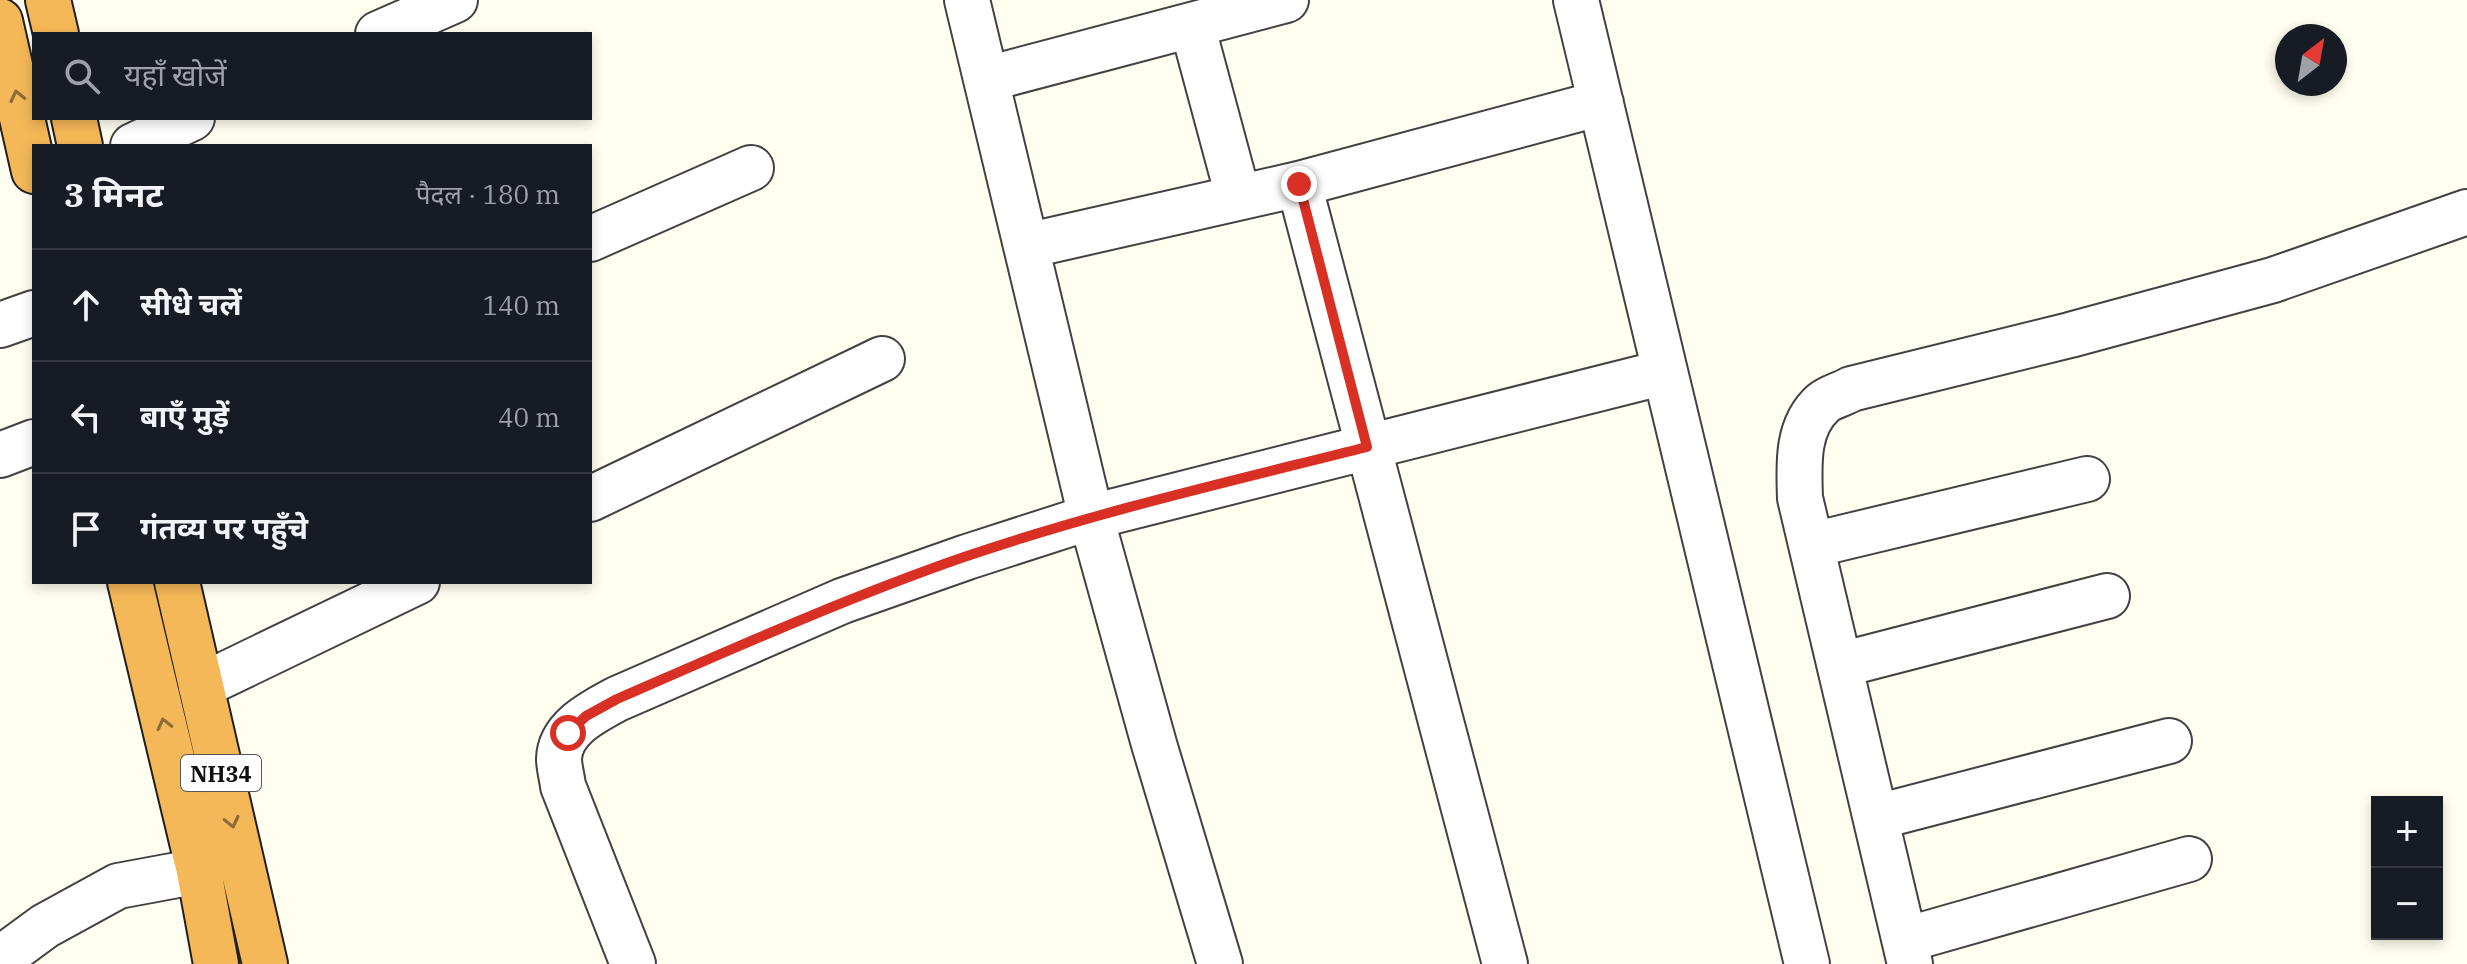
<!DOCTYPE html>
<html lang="hi">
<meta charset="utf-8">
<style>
:root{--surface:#171b24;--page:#242831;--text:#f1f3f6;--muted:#9ea1a6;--line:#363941}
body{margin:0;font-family:"IBM Plex Serif","Noto Sans Devanagari",serif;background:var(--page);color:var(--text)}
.controls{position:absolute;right:24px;bottom:24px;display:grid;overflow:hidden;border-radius:0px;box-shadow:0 4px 12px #0003}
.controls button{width:72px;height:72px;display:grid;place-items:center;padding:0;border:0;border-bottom:2px solid var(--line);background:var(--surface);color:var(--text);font:40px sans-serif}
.compass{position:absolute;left:2275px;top:24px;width:72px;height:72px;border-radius:50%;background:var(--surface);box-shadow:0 4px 12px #0003;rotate:31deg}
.stop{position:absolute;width:24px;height:24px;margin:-18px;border:6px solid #d93025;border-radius:50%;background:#fff}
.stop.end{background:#d93025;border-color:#fff;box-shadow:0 2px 8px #0008}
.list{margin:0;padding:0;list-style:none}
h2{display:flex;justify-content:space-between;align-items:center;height:104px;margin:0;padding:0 32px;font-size:34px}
h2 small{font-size:26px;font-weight:400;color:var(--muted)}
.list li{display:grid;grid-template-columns:52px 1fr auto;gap:24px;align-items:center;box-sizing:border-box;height:112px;padding:0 32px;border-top:2px solid var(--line)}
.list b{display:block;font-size:30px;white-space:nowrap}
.list em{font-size:26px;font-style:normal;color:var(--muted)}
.icon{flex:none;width:44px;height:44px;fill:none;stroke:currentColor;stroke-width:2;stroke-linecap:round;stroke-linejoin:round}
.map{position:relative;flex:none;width:2467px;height:964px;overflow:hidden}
.search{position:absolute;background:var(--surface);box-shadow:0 4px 12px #0003;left:32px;top:32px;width:560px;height:88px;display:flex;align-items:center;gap:20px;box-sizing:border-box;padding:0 28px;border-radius:0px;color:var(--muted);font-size:30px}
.panel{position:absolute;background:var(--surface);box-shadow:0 4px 12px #0003;left:32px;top:144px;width:560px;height:440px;border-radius:0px}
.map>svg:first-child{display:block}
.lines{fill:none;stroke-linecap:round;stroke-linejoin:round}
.minor-casing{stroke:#424242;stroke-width:48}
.highway-casing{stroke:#202020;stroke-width:48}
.minor{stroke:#fff;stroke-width:44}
.highway{stroke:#f5b858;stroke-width:44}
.oneway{stroke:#8e6c37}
.route{stroke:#d93025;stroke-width:10}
.labels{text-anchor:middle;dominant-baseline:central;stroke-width:8;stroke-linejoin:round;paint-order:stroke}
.shield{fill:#fff;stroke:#575757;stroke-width:2}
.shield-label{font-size:22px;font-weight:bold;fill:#0f0f0f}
</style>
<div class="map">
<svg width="2467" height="964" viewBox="0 0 2467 964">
<rect width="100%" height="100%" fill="#fffef0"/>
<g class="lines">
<g class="minor-casing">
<path id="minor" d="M967,0L1091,517L1154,744L1220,964
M1576,0L1807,964
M1192,25L1238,196
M378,34L455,0
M987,79L1286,0
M133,146L192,118
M1299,184L1505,964
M590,239L751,168
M1026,246L1299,184L1601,103
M0,325L34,313
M0,455L34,442
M590,499L882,359
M1812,545L2087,479
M1840,665L2107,596
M201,686L417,582
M1877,817L2169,741
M1905,940L2189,859
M0,959L45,926L118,886L199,871
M633,964L563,786C562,777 559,767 559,759C560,728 593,712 617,699L842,601L967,557L1091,517L1665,372
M1910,964L1800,498C1799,466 1796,427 1823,403C1830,397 1843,394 1851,389L2070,335L2273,280L2467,212"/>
</g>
<g class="highway-casing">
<path id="highway" d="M48,0L56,34
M0,21L34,171
M74,118L80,146
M130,582L199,871L216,964
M177,582L265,964"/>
</g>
<use href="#minor" class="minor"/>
<use href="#highway" class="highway"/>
</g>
<defs><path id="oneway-chevron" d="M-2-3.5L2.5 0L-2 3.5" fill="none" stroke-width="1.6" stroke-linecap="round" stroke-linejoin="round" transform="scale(2)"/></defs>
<g class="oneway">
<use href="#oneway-chevron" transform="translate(17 96) rotate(-103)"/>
<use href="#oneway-chevron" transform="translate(164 724) rotate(-103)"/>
<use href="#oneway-chevron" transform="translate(232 822) rotate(77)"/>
</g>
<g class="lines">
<path class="route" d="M568,733L586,716L617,699C732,649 846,598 964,557C1096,512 1232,481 1367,447L1299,184"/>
</g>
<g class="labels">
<rect class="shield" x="181" y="755" width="80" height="36" rx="6"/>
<g class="shield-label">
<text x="221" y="773">NH34</text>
</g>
</g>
</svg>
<div class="controls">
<button>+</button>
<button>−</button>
</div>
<svg class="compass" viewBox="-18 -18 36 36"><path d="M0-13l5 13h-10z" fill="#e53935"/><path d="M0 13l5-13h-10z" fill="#9ea1a6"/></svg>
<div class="stop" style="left:568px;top:733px"></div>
<div class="stop end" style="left:1299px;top:184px"></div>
<div class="search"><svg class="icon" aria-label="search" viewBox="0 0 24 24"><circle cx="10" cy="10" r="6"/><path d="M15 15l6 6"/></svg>यहाँ खोजें</div>
<section class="panel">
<h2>3 मिनट<small>पैदल · 180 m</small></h2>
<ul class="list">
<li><svg class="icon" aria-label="ahead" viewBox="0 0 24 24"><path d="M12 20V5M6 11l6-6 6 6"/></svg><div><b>सीधे चलें</b></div><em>140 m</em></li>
<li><svg class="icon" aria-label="left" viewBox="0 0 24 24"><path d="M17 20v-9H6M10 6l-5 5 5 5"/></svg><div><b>बाएँ मुड़ें</b></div><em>40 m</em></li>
<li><svg class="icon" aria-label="arrive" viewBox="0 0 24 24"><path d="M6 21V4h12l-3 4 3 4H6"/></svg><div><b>गंतव्य पर पहुँचे</b></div></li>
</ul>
</section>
</div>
